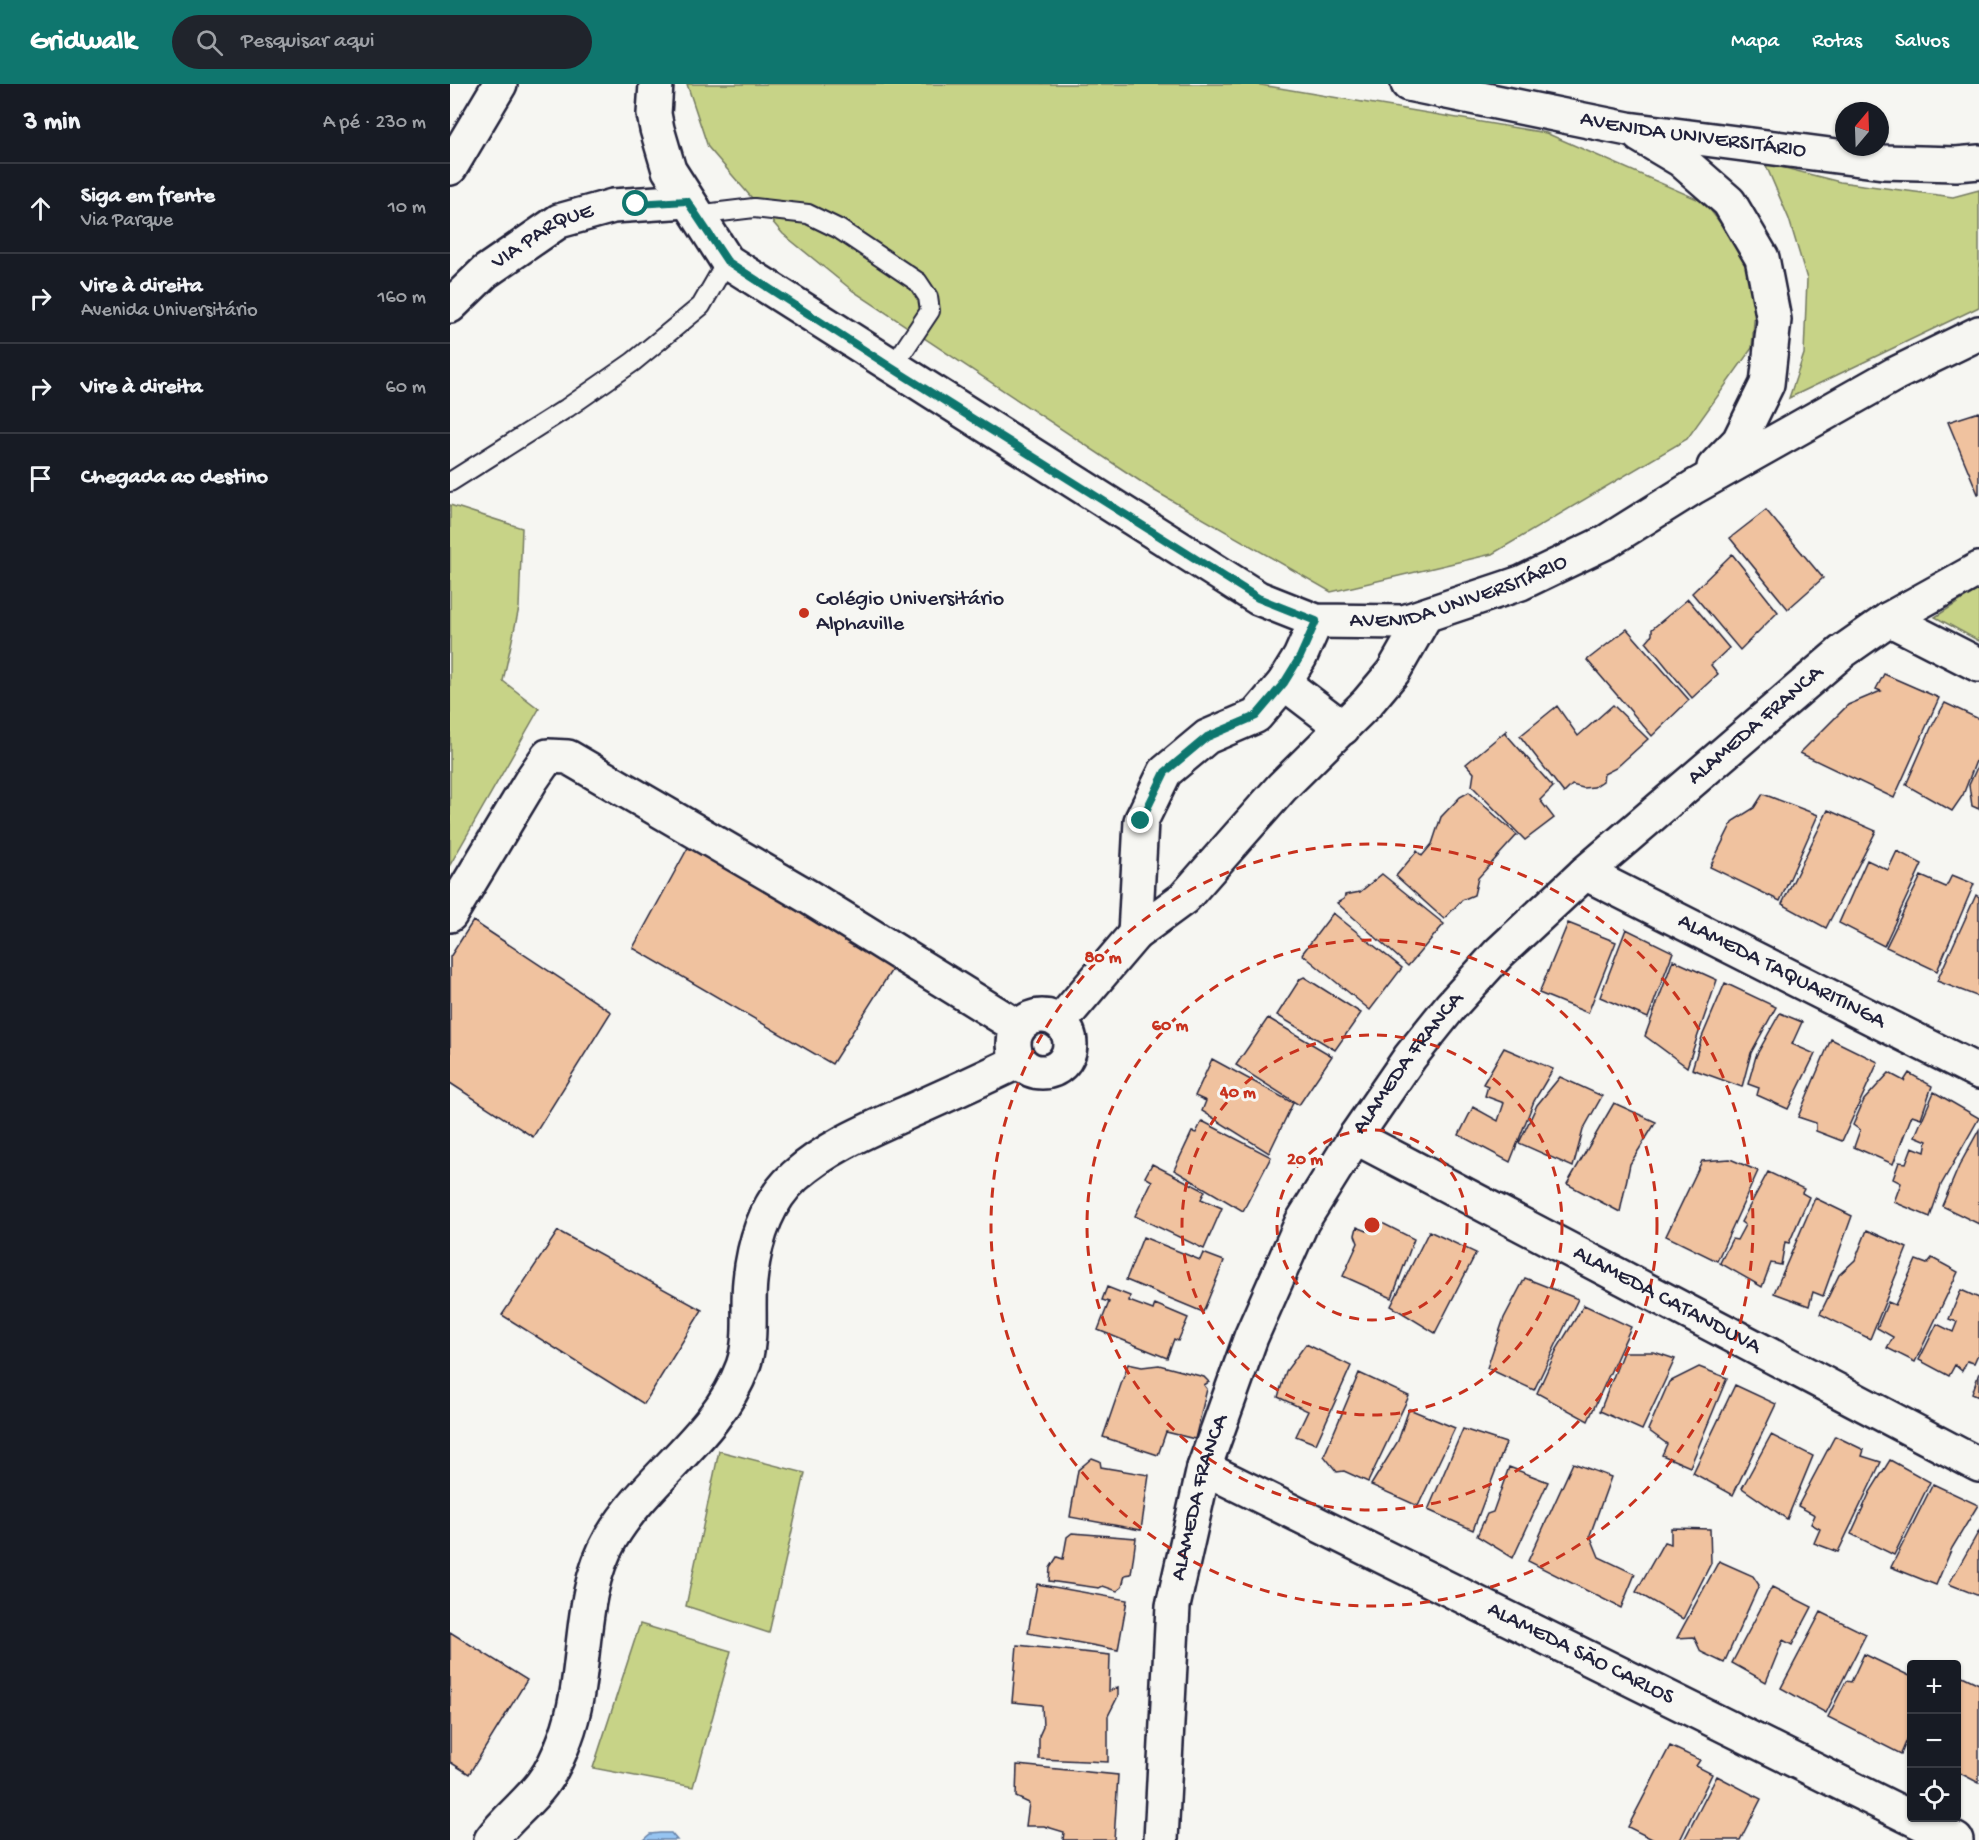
<!DOCTYPE html>
<html lang="pt">
<meta charset="utf-8">
<style>
:root{--surface:#171b24;--page:#20242c;--text:#f1f3f6;--muted:#9ea1a6;--line:#363941;--accent:#0f766e}
body{margin:0;font-family:"Gochi Hand",sans-serif;background:var(--page);color:var(--text)}
.controls{position:absolute;right:18px;bottom:18px;display:grid;overflow:hidden;border-radius:6px;box-shadow:0 2px 4px #0004}
.controls button{width:54px;height:54px;display:grid;place-items:center;padding:0;border:0;border-bottom:2px solid var(--line);background:var(--surface);color:var(--text);font:30px sans-serif}
.compass{position:absolute;left:1385px;top:18px;width:54px;height:54px;border-radius:50%;background:var(--surface);box-shadow:0 2px 4px #0004;rotate:19deg}
.stop{position:absolute;width:18px;height:18px;margin:-14px;border:4px solid #0f766e;border-radius:50%;background:#fff}
.stop.end{background:#0f766e;border-color:#fff;box-shadow:0 2px 6px #0008}
.list{margin:0;padding:0;list-style:none}
h2{display:flex;justify-content:space-between;align-items:center;height:78px;margin:0;padding:0 24px;font-size:26px}
h2 small{font-size:20px;font-weight:400;color:var(--muted)}
.list li{display:grid;grid-template-columns:39px 1fr auto;gap:18px;align-items:center;box-sizing:border-box;height:90px;padding:0 24px;border-top:2px solid var(--line)}
.list b{display:block;font-size:22px;white-space:nowrap}
.list p{margin:0;font-size:20px;white-space:nowrap;color:var(--muted)}
.list em{font-size:20px;font-style:normal;color:var(--muted)}
.icon{flex:none;width:33px;height:33px;fill:none;stroke:currentColor;stroke-width:2;stroke-linecap:round;stroke-linejoin:round}
.map{position:relative;flex:none;width:1529px;height:1756px;overflow:hidden}
header{display:flex;align-items:center;gap:36px;box-sizing:border-box;height:84px;padding:0 30px;background:var(--accent);color:#fff}
header strong{font-size:28px}
nav{display:flex;gap:33px;margin-inline-start:auto;font-size:21px}
.search{width:420px;height:54px;background:var(--page);display:flex;align-items:center;gap:15px;box-sizing:border-box;padding:0 21px;border-radius:33px;color:var(--muted);font-size:22px}
main{display:flex}
aside{flex:1;background:var(--surface)}
.map>svg:first-child{display:block}
.green{fill:#c7d387;stroke:#747a61;stroke-width:1.5}
.water{fill:#96c4f1;stroke:#6883a8;stroke-width:1.5}
.building{fill:#f0c29f;stroke:#22223b;stroke-width:1.5}
.lines{fill:none;stroke-linecap:round;stroke-linejoin:round}
.service-casing{stroke:#22223b;stroke-width:22}
.minor-casing{stroke:#22223b;stroke-width:38}
.secondary-casing{stroke:#22223b;stroke-width:38}
.service{stroke:#f6f6f2;stroke-width:18}
.minor{stroke:#f6f6f2;stroke-width:33}
.secondary{stroke:#f6f6f2;stroke-width:33}
.route{stroke:#0f766e;stroke-width:8}
.ring{fill:none;stroke:#c8321e;stroke-width:3;stroke-dasharray:10 8}
.poi-dot{fill:#c8321e;stroke:#f6f6f2;stroke-width:2}
.labels{text-anchor:middle;dominant-baseline:central;stroke-width:6;stroke-linejoin:round;paint-order:stroke}
.street-label{font-size:22px;fill:#22223b;stroke:#f6f6f2}
.poi-label{font-size:22px;fill:#22223b;stroke:#f6f6f2;text-anchor:start}
.centre{fill:#c8321e;stroke:#f6f6f2;stroke-width:3}
.ring-label{font-size:18px;text-anchor:middle;font-weight:bold;fill:#c8321e;stroke:#f6f6f2;stroke-width:6;stroke-linejoin:round;paint-order:stroke}
</style>
<header>
<strong>Gridwalk</strong>
<div class="search"><svg class="icon" aria-label="search" viewBox="0 0 24 24"><circle cx="10" cy="10" r="6"/><path d="M15 15l6 6"/></svg>Pesquisar aqui</div>
<nav><a>Mapa</a><a>Rotas</a><a>Salvos</a></nav>
</header>
<main>
<aside>
<h2>3 min<small>A pé · 230 m</small></h2>
<ul class="list">
<li><svg class="icon" aria-label="ahead" viewBox="0 0 24 24"><path d="M12 20V5M6 11l6-6 6 6"/></svg><div><b>Siga em frente</b><p>Via Parque</p></div><em>10 m</em></li>
<li><svg class="icon" aria-label="right" viewBox="0 0 24 24"><path d="M7 20v-9h11M14 6l5 5-5 5"/></svg><div><b>Vire à direita</b><p>Avenida Universitário</p></div><em>160 m</em></li>
<li><svg class="icon" aria-label="right" viewBox="0 0 24 24"><path d="M7 20v-9h11M14 6l5 5-5 5"/></svg><div><b>Vire à direita</b></div><em>60 m</em></li>
<li><svg class="icon" aria-label="arrive" viewBox="0 0 24 24"><path d="M6 21V4h12l-3 4 3 4H6"/></svg><div><b>Chegada ao destino</b></div></li>
</ul>
</aside>
<div class="map">
<svg width="1529" height="1756" viewBox="0 0 1529 1756">
<rect width="100%" height="100%" fill="#f6f6f2"/>
<filter id="ink" filterUnits="userSpaceOnUse"><feTurbulence type="fractalNoise" baseFrequency=".0167" numOctaves="2"/><feDisplacementMap in="SourceGraphic" scale="12" xChannelSelector="R" yChannelSelector="G"/><feConvolveMatrix kernelMatrix="1 2 1 2 8 2 1 2 1" color-interpolation-filters="sRGB"/></filter>
<g filter="url(#ink)">
<path class="green" d="M237,0H805L1096,49L1254,118L1293,168L1306,210L1302,264L1237,355L1042,470L881,508L705,407L403,207L333,150L258,63Z
M1315,79L1390,98L1503,113L1529,106V223L1339,314L1354,270L1357,195L1339,135Z
M0,421L72,444L69,524L53,597L89,625L0,781Z
M1529,505V557L1485,533Z
M269,1367L355,1389L319,1549L236,1522Z
M190,1540L281,1567L243,1703L143,1684Z"/>
<path class="water" d="M210,1749H221L227,1756H193L200,1750Z"/>
<path class="building" d="M1529,328V410H1528L1498,338Z
M1316,426L1373,494L1338,525L1280,454Z
M1282,470L1328,528L1290,566L1242,509Z
M1238,515L1279,564L1261,581L1268,590L1242,614L1196,558L1202,551V545Z
M1177,545L1239,616L1202,652L1137,576Z
M1434,590L1489,614L1444,714L1350,669L1398,621L1431,607L1426,605Z
M1495,619L1529,635V669L1513,711L1502,727L1456,701L1481,644Z
M1163,621L1198,655L1166,684L1154,690L1153,697L1144,703L1133,704L1122,701L1114,709L1070,652L1107,622L1128,652Z
M1057,646L1055,649L1103,703L1090,716L1104,734L1075,756L1022,702L1024,689L1016,680Z
M1529,679V725L1522,722L1519,701Z
M1019,708L1067,751L1028,794L1024,811L1012,816L994,835L946,792L967,767L972,772L982,760L991,733L1010,713Z
M1313,710L1368,731L1330,817L1260,783L1283,737L1304,724Z
M1378,726L1426,747L1376,844L1332,820Z
M240,760L443,884L382,980L183,864Z
M1447,767L1472,780L1434,862L1389,839L1417,776L1438,786Z
M932,790L994,840L958,882L887,819L894,815L895,811L910,808Z
M1502,791L1524,800L1487,887L1436,863L1471,792L1496,803Z
M1526,811L1529,813V913L1487,897Z
M883,829L952,884L920,926L852,870Z
M23,837L161,928L83,1053L0,999V873Z
M1118,839L1166,858L1138,929L1089,909Z
M1176,845L1223,868L1198,934L1150,913Z
M1223,876L1267,896L1237,983L1195,952Z
M854,893L911,929L885,966L827,931L850,895Z
M1275,899L1326,923L1301,969L1292,1003L1242,985L1252,953Z
M1330,929L1352,938L1342,960L1365,970L1338,1025L1307,1011L1309,1004L1298,1000L1306,972Z
M818,934L882,972L849,1021L786,981Z
M1381,955L1428,978L1392,1057L1366,1047V1039L1348,1033Z
M1054,964L1103,985L1084,1017L1060,1078L1009,1051L1023,1023L1048,1037L1054,1019L1035,1012L1038,1002L1033,1000Z
M762,975L843,1019L819,1069L752,1027L756,1017L745,1012Z
M1439,989L1454,997L1459,989L1482,1002L1471,1034L1462,1031L1443,1080L1404,1063L1410,1046L1403,1041L1414,1016Z
M1110,993L1152,1012L1133,1046L1123,1083L1069,1059L1087,1021Z
M1484,1008L1529,1034L1491,1101L1480,1133L1444,1118L1451,1099L1443,1095L1449,1078L1456,1079L1462,1063L1475,1068L1477,1057L1465,1052Z
M1164,1019L1206,1038L1180,1080L1170,1128L1117,1100Z
M752,1037L821,1073L793,1127L724,1086L742,1048L746,1049Z
M1529,1046V1140L1492,1122L1509,1082Z
M1280,1075L1308,1087L1267,1177L1216,1152L1252,1077Z
M702,1080L755,1107L751,1115L772,1124L754,1165L685,1132L702,1097L695,1093Z
M1318,1088L1354,1105L1352,1109L1359,1113L1339,1159L1335,1158L1331,1181L1321,1179L1312,1203L1270,1179L1282,1155L1287,1156L1295,1141L1291,1138Z
M1365,1114L1402,1132L1373,1212L1363,1208L1359,1222L1324,1209Z
M922,1134L964,1155L942,1214L893,1192L908,1159L905,1151L907,1143L917,1147Z
M1417,1146L1457,1164L1420,1255L1370,1230L1389,1191L1405,1176Z
M108,1147L252,1226L194,1320L52,1231Z
M979,1147L1026,1169L985,1249L941,1222Z
M693,1153L750,1176L753,1169L774,1177L753,1228L676,1196Z
M1482,1174L1508,1188L1465,1278L1437,1264L1443,1253L1427,1244L1438,1218L1445,1221L1466,1176L1477,1180Z
M1075,1194L1128,1215L1084,1306L1037,1284L1054,1234Z
M657,1203L680,1212L679,1217L703,1226L705,1220L738,1234L728,1257L724,1255L717,1274L648,1246L659,1218L652,1216Z
M1511,1206L1529,1214V1268L1524,1279L1517,1277L1512,1287L1505,1281L1499,1292L1469,1276L1487,1240L1503,1248L1507,1238L1499,1235Z
M1134,1221L1181,1243L1138,1337L1087,1309L1107,1265Z
M856,1260L901,1282L866,1360L846,1352L858,1327L828,1313L836,1287Z
M1173,1268H1204L1225,1275L1192,1346L1150,1327Z
M678,1280L692,1283L709,1281L754,1293L759,1298L754,1301L757,1305L745,1355L716,1348L708,1371L653,1353Z
M1249,1283L1277,1294L1240,1383L1212,1371L1217,1360L1198,1346L1219,1298Z
M909,1289L959,1312L918,1398L894,1387L887,1388L874,1372Z
M1529,1289V1313L1522,1310Z
M1285,1301L1326,1320L1283,1411L1243,1389Z
M959,1325L1005,1344L968,1422L921,1401L948,1357Z
M1013,1345L1056,1359L1023,1446L978,1426Z
M1321,1351L1363,1372L1337,1435L1292,1404Z
M1385,1352L1414,1366L1412,1372L1431,1378L1388,1468L1364,1459L1370,1445L1361,1440L1365,1431L1348,1422Z
M642,1374L650,1377L651,1383L699,1391L691,1446L620,1433L628,1386Z
M1440,1376L1480,1398L1444,1471L1401,1450L1420,1408Z
M1123,1379L1161,1393L1140,1451L1149,1473L1185,1490L1171,1524L1078,1477Z
M1059,1383L1098,1398L1063,1474L1027,1452L1037,1430L1043,1428Z
M1483,1400L1528,1421L1502,1464L1486,1501L1441,1483Z
M1221,1444L1260,1445L1261,1479L1233,1535L1186,1508L1214,1458L1221,1460Z
M1529,1447V1512L1499,1500Z
M622,1449L686,1454L681,1490L675,1491L672,1503L667,1507L653,1502L649,1504L599,1497L600,1484L607,1473L613,1475L617,1453Z
M1269,1477L1303,1492L1309,1501L1274,1579L1251,1568L1244,1553L1227,1554Z
M587,1500L677,1516L668,1566L578,1549Z
M1322,1503L1362,1523L1342,1561L1333,1556L1316,1598L1282,1579Z
M1371,1528L1416,1550L1376,1629L1331,1604Z
M0,1548L77,1596L19,1690L0,1678Z
M567,1561L660,1571L659,1607L668,1603V1612L658,1632V1678L589,1675V1652L593,1643L592,1621L562,1618Z
M1414,1570L1462,1593V1644L1451,1670L1378,1633L1396,1597L1401,1598Z
M1506,1589L1529,1600V1699L1506,1687Z
M1220,1662L1250,1676L1246,1682L1262,1690L1230,1756H1204L1178,1743Z
M567,1681L668,1691L664,1756H613L614,1748L594,1742H576L579,1719L566,1713Z
M1267,1692L1311,1715L1290,1756H1234Z"/>
<g class="lines">
<g class="service-casing">
<path id="service" d="M246,131L304,124L358,130L389,145L468,198L478,213L480,227L442,284
M0,398L117,324L183,278L251,222L277,177"/>
</g>
<g class="minor-casing">
<g id="minor">
<path d="M1439,535L1529,581"/>
<path d="M834,599L893,644"/>
<path id="s1" d="M1135,789L1529,988"/>
<path d="M0,831L82,695L98,672L118,673L357,812L568,943"/>
<path d="M685,850L691,737L715,688L757,653L806,632L834,599L850,573L866,537"/>
<circle cx="592" cy="960" r="28"/>
<path d="M610,938L685,850L734,814L832,703L917,619L943,588L975,532"/>
<path id="s2" d="M905,1053L1529,1381"/>
<path id="s3" d="M754,1384L1506,1756"/>
<path d="M41,1756C56,1735 77,1720 92,1700C101,1688 110,1669 115,1655C140,1590 125,1516 161,1454C198,1392 268,1351 293,1282C303,1254 297,1225 300,1197C304,1158 315,1119 345,1092C380,1061 421,1045 463,1026C499,1010 534,994 569,977"/>
<path id="s4" d="M711,1756L723,1522L754,1384L801,1253L852,1138L905,1053L960,973L1000,923L1049,869L1135,789L1392,568L1439,535L1529,485"/>
</g>
</g>
<g class="secondary-casing">
<g id="secondary">
<path id="s5" d="M206,0L204,30L207,45L219,86L277,177L808,514L866,537L954,538L1071,499L1156,458L1244,403L1445,290L1529,249"/>
<path id="s6" d="M958,0L1178,45L1433,78L1506,80L1529,78"/>
<path d="M1189,51L1231,76L1279,118L1312,174L1324,236L1317,300L1289,357L1264,383"/>
<path d="M0,84L50,0"/>
<path id="s7" d="M0,222L35,188L109,137L163,122L237,117"/>
</g>
</g>
<use href="#service" class="service"/>
<use href="#minor" class="minor"/>
<use href="#secondary" class="secondary"/>
</g>
</g>
<g class="lines" filter="url(#ink)">
<path class="route" d="M186,120L237,117L277,177L442,284L808,514L866,537L850,573L834,599L806,632L757,653L715,688L691,737"/>
</g>
<g class="ring">
<circle cx="922" cy="1141" r="95"/>
<circle cx="922" cy="1141" r="190"/>
<circle cx="922" cy="1141" r="285"/>
<circle cx="922" cy="1141" r="381"/>
</g>
<circle class="poi-dot" cx="354" cy="529" r="6"/>
<g class="labels">
<g class="street-label">
<text stroke="none"><textPath href="#s6" startOffset="290">AVENIDA UNIVERSITÁRIO</textPath></text>
<text stroke="none"><textPath href="#s7" startOffset="117">VIA PARQUE</textPath></text>
<text stroke="none"><textPath href="#s5" startOffset="1035">AVENIDA UNIVERSITÁRIO</textPath></text>
<text stroke="none"><textPath href="#s4" startOffset="1318">ALAMEDA FRANCA</textPath></text>
<text stroke="none"><textPath href="#s1" startOffset="220">ALAMEDA TAQUARITINGA</textPath></text>
<text stroke="none"><textPath href="#s4" startOffset="832">ALAMEDA FRANCA</textPath></text>
<text stroke="none"><textPath href="#s2" startOffset="352">ALAMEDA CATANDUVA</textPath></text>
<text stroke="none"><textPath href="#s4" startOffset="346">ALAMEDA FRANCA</textPath></text>
<text stroke="none"><textPath href="#s3" startOffset="420">ALAMEDA SÃO CARLOS</textPath></text>
</g>
<g class="poi-label">
<text x="366" y="516">Colégio Universitário<tspan x="366" dy="25">Alphaville</tspan></text>
</g>
</g>
<circle cx="922" cy="1141" r="9" class="centre"/>
<g class="ring-label">
<text x="653" y="878">80 m</text>
<text x="720" y="946">60 m</text>
<text x="788" y="1013">40 m</text>
<text x="855" y="1080">20 m</text>
</g>
</svg>
<div class="controls">
<button>+</button>
<button>−</button>
<button><svg class="icon" aria-label="locate" viewBox="0 0 24 24"><circle cx="12" cy="12" r="6"/><path d="M12 2v4M12 18v4M2 12h4M18 12h4"/></svg></button>
</div>
<svg class="compass" viewBox="-18 -18 36 36"><path d="M0-13l5 13h-10z" fill="#e53935"/><path d="M0 13l5-13h-10z" fill="#9ea1a6"/></svg>
<div class="stop" style="left:186px;top:120px"></div>
<div class="stop end" style="left:691px;top:737px"></div>
</div>
</main>
